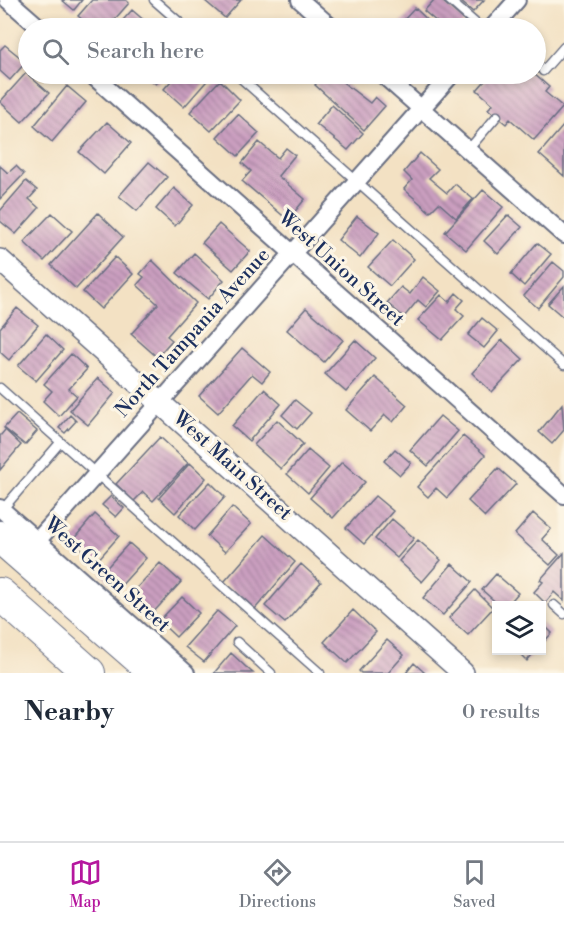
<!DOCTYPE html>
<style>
:root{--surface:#fff;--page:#f6f6f7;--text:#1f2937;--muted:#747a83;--line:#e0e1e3;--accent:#b5179e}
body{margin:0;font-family:"Libre Bodoni",serif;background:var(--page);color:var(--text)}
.controls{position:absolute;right:18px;bottom:18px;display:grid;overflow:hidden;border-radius:0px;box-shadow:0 3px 9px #0003}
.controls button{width:54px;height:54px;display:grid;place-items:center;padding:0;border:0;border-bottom:2px solid var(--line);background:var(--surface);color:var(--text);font:30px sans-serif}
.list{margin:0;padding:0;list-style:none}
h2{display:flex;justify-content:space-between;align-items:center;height:78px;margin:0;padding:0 24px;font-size:26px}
h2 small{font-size:20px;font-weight:400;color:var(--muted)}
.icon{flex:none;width:33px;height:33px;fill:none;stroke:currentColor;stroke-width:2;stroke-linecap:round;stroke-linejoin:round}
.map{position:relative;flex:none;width:564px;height:673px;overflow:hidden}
.search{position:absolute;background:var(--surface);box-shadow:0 3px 9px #0003;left:18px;right:18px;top:18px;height:66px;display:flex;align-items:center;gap:15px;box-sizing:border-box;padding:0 21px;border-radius:33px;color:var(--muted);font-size:22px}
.sheet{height:168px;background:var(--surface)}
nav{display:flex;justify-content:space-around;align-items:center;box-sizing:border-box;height:84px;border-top:2px solid var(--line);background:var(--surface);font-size:16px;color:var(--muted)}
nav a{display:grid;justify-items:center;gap:3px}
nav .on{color:var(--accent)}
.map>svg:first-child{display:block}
.building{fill:url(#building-back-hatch)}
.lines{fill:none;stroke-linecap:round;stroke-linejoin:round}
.service-casing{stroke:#676d81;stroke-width:11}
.minor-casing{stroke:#676d81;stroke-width:20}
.tertiary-casing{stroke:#676d81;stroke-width:24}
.motorway-casing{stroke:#676d81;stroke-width:34}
.service{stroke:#fff;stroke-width:8}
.minor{stroke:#fff;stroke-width:16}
.tertiary{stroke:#fff;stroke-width:21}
.motorway{stroke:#fff;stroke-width:32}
.labels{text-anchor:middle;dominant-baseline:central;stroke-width:6;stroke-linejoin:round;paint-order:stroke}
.street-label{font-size:20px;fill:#1b2f5e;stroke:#fcf5e5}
</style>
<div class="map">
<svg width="564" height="673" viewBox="0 0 564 673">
<defs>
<pattern id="building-back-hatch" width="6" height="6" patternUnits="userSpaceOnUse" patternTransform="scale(1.5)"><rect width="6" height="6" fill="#cb9fc0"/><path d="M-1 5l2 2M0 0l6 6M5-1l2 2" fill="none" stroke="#a4829f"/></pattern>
</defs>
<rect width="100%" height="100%" fill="#fcf5e5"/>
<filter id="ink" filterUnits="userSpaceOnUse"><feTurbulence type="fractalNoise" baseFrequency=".0167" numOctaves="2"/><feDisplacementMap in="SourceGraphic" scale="12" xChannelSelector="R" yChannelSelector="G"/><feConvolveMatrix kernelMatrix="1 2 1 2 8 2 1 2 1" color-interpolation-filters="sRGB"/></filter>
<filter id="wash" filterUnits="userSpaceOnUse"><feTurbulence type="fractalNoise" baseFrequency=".008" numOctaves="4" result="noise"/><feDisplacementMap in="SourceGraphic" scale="24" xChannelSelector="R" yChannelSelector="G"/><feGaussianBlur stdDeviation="1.35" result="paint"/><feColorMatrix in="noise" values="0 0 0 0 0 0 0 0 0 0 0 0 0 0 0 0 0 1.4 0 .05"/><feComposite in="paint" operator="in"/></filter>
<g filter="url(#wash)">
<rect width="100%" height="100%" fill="#f3e1c3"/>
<g id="blocks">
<path class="building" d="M62,0H82L74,10Z
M92,0H126L129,3L107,28H93L78,16Z
M204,0H241L225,18Z
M434,0H441L465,21L458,28H444L424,11Z
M459,0H484L473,12Z
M415,8L436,28H407L401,23Z
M132,10L153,28H116Z
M5,45L26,62L10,80L0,71V50Z
M26,73L49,93L22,122L0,102Z
M143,74H165L156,84Z
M177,74H213L184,107L164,89Z
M324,74H332L370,103L375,97L385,106L364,130L315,85Z
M491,74H534L549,87L545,92L563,107L534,140L510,119L506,124L488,109L493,104L477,90Z
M220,80L240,100L211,131L190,112Z
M67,86L86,102L52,142L34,126Z
M332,105L363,133L348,150L316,124Z
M238,114L259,133L238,156L217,137Z
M107,122L131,143L104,174L79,152Z
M564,125V176L539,154Z
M259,142L278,158L286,148L295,155L278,176L305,199L288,220L242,181L251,171L242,163Z
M420,153L438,169L429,178L447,193L455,184L473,199L456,218L439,203L430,212L404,189L412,180L404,172Z
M149,162L167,177L137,211L119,196Z
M0,166L8,173L16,166L24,174L0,199Z
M26,181L37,190L29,199L39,208L16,234L0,221V211Z
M174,188L193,205L175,226L156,209Z
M483,190L503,207L466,250L445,232Z
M52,213L72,231L44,261L24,242Z
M98,213L123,237L76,289L51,265Z
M508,215L522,227L498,254L484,241Z
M357,216L379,233L360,258L338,240Z
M219,224L250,251L233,270L202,243Z
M393,240L414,259L390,286L368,267Z
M537,243L551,254L524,286L511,274Z
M194,253L224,280L208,299L177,273Z
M115,257L133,274L101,309L83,292Z
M152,260L196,303L167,336L172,340L157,357L131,334L158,304L137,285L144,277L140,274Z
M553,262L564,271V277L538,308L524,296Z
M423,277L440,291L426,307L418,300L404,317L387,303L401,287L410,294Z
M564,286V316L563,317L548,304Z
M456,293L464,300L456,309L464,316L442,340L418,320L441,295L449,302Z
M17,308L38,325L9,360L0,352V328Z
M306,308L343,340L324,362L287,330Z
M482,318L498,331L484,348L468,335Z
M46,334L63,350L36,381L18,366Z
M355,340L375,358L346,392L325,374Z
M502,340L523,359L492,392L472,373Z
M242,348L270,372L262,382L252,374L218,413L199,396Z
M71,354L87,369L69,389L77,396L59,416L43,401L52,391L44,384Z
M375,377L407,405L393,422L385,415L370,431L346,410Z
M98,378L115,393L88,425L70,410Z
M264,389L281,404L249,441L232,426Z
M295,400L311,413L297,429L282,415Z
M562,404L564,430L552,444L539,432Z
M17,414L37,431L25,445L4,428Z
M70,415L76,421L65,433L59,428Z
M440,416L458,431L428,466L410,450Z
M277,420L303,444L281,469L254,445Z
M5,430L21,445L0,470V436Z
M463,436L485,455L447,498L436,488L428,497L417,487Z
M160,437L188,463L153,501L143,492L134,501L116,484Z
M395,449L411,463L400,475L384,461Z
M308,450L329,468L308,493L287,474Z
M342,462L365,482L333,518L310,498Z
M190,463L206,478L175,513L159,498Z
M498,468L516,484L485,517L468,501Z
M210,482L225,497L195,530L179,515Z
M111,496L124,508L116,517L102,505Z
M375,496L393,511L364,544L346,528Z
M232,507L251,524L225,552L207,536Z
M533,513L551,529L542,539L559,555L550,565L515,534Z
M95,514L119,536L96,562L72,541Z
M392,519L414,538L397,558L375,539Z
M265,535L295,562L255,609L224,582Z
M418,540L441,560L422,582L399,561Z
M129,543L146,558L118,589L101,574Z
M564,553V601L554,592L545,603L534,592L543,582L540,580Z
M160,563L181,582L150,616L129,596Z
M301,564L321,582L285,623L265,606Z
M452,564L472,582L443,615L423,598Z
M496,574L518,593L507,606H500L482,590Z
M475,590L493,608L468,635L449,618Z
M182,597L199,613L176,637L159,621Z
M353,610L376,632L347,663L324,642Z
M217,611L235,626L204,662L185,647Z
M542,623L552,633L542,644Z
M387,640L404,655L388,673H361L359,671Z
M516,650H536L527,661Z
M231,653L247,668L253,673H214Z
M414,663L425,673H406Z"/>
</g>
</g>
<g filter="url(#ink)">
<use href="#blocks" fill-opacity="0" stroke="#676d81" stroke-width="1.5"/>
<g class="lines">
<g class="service-casing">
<path id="service" d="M154,0L186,28
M449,0L481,28
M543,71L564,47
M236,74L564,365
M468,150L497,116
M0,388L320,673
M2,510L58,445
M554,605L564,614
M237,642L271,673"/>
</g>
<g class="minor-casing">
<path id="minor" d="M8,0L40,28
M300,0L332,28
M492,28L517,0
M91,74L564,495
M382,74L564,235
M0,508L186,673
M37,541L452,74"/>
</g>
<g class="tertiary-casing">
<path id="tertiary" d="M0,260L463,673"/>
</g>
<g class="motorway-casing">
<path id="motorway" d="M0,537L156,673
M0,594L89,673"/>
</g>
<use href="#service" class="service"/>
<use href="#minor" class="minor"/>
<use href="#tertiary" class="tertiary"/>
<use href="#motorway" class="motorway"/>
</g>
</g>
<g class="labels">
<g class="street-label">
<text transform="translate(341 269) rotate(42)">West Union Street</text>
<text transform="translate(193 333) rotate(-48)">North Tampania Avenue</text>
<text transform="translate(232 466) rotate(42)">West Main Street</text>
<text transform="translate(107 575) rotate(42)">West Green Street</text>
</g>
</g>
</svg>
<div class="controls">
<button><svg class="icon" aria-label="layers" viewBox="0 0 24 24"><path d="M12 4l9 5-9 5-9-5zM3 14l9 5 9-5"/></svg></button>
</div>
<div class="search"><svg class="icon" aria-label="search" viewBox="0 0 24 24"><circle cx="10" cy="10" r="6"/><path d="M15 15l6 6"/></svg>Search here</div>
</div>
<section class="sheet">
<h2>Nearby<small>0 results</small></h2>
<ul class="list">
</ul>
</section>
<nav>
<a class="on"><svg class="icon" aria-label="map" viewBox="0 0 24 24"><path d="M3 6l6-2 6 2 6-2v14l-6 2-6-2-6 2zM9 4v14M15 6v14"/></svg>Map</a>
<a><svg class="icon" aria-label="directions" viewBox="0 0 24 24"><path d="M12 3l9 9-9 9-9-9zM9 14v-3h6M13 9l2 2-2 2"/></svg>Directions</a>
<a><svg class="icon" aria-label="saved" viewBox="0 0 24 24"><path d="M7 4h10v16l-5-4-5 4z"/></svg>Saved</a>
</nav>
